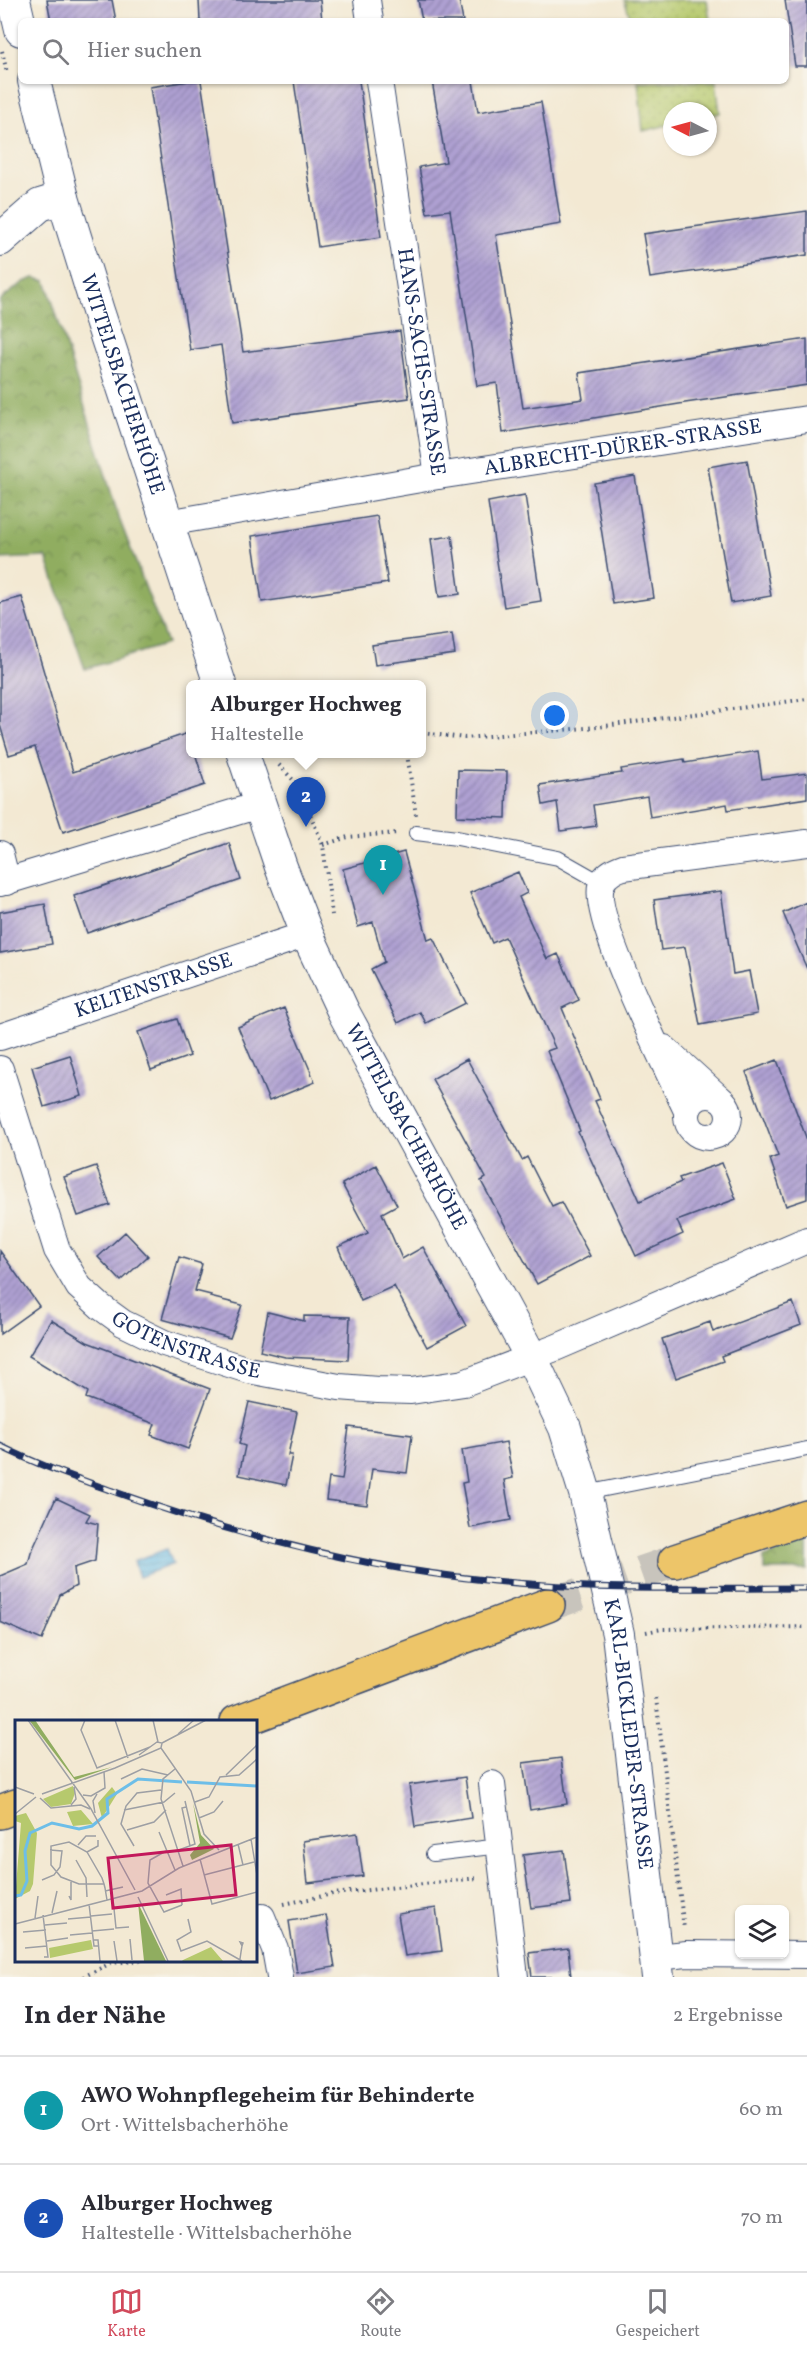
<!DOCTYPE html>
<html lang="de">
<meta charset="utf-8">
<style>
:root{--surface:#fff;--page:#f7f7f7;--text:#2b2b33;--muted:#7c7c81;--line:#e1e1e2;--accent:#d1495b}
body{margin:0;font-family:Vollkorn,serif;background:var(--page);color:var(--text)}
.controls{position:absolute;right:18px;bottom:18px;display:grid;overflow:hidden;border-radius:9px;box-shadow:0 2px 4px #0004}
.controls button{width:54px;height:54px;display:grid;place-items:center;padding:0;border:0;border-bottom:2px solid var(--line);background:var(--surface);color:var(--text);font:30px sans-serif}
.compass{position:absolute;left:663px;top:102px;width:54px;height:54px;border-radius:50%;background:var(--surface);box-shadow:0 2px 4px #0004;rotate:276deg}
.you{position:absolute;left:555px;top:716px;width:21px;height:21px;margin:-15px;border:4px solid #fff;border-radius:50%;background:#1a73e8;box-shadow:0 0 0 9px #1a73e833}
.badge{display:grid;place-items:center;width:39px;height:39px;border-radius:50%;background:var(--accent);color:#fff;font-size:20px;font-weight:700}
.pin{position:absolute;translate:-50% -50px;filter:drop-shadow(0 2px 3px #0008)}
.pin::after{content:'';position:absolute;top:32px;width:21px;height:18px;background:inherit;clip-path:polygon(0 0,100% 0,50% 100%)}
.popup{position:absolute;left:186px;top:680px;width:240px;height:78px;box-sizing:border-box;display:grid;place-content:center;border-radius:9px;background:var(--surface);filter:drop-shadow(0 2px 4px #0005);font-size:20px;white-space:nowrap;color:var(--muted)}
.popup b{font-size:22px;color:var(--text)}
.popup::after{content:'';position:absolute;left:50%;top:100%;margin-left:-12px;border:12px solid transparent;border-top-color:var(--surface)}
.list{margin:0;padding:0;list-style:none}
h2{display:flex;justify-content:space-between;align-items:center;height:78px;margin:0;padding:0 24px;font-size:26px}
h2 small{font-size:20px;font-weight:400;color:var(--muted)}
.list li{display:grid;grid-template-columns:39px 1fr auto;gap:18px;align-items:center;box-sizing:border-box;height:108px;padding:0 24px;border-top:2px solid var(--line)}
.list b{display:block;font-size:22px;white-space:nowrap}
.list p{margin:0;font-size:20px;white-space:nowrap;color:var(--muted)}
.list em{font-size:20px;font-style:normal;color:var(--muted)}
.icon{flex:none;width:33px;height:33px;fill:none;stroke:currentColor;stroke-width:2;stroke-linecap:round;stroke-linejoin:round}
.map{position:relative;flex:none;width:807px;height:1977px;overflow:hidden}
.search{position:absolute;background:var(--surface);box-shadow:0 2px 4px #0004;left:18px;right:18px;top:18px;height:66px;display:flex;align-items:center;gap:15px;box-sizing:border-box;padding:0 21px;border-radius:9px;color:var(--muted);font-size:22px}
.sheet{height:294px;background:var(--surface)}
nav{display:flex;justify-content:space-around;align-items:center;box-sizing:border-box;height:84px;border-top:2px solid var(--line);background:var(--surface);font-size:16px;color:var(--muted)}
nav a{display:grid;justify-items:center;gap:3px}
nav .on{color:var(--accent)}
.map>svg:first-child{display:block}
.forest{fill:url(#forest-crowns);stroke:#566e5f;stroke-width:1.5}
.park{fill:url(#park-dots);stroke:#687c66;stroke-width:1.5}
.water{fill:url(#water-rules);stroke:#4476a3;stroke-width:1.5}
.building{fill:url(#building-hatch)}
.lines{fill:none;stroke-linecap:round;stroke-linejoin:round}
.primary-tunnel{stroke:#c8c4bc;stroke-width:33;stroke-dasharray:33 16;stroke-linecap:butt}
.service-casing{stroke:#3b4b70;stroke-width:16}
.minor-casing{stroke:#3b4b70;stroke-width:28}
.tertiary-casing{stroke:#3b4b70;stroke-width:34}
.primary-casing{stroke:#3b4b70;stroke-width:36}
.path{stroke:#3b4b70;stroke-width:4;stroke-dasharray:1.5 4.5;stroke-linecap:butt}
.service{stroke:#fff;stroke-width:14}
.minor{stroke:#fff;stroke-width:26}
.tertiary{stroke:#fff;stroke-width:32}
.primary{stroke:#edc569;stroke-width:33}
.rail-casing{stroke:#1b2f5e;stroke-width:7}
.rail{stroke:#f7f3e8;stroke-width:4.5;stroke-dasharray:14;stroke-linecap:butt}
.labels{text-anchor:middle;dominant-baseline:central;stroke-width:6;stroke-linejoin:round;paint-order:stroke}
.street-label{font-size:21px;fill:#1b2f5e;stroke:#f7f3e8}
.inset-river{fill:none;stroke:#6dbee8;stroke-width:3}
.inset-road{fill:none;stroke:#9d9fa4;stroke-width:1.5}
.view{fill:#c2185b;fill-opacity:0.15;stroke:#c2185b;stroke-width:3}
.inset-edge{fill:none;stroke:#1b2f5e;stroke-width:3}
</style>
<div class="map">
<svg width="807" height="1977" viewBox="0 0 807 1977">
<defs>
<pattern id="forest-crowns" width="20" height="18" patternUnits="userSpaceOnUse" patternTransform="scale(1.5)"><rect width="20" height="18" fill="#90ad60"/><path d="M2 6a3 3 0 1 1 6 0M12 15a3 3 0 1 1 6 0" fill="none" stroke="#758d52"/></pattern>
<pattern id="park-dots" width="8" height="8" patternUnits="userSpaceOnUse" patternTransform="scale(1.5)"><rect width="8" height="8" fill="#b6c96d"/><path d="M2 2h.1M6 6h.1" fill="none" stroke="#9cad61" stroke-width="1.8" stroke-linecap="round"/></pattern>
<pattern id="water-rules" width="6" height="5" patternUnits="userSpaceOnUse" patternTransform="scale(1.5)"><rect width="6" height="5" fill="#6dbee8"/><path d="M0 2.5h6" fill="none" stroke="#599bbf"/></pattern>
<pattern id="building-hatch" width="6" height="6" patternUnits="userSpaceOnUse" patternTransform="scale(1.5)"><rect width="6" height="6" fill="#afa0d2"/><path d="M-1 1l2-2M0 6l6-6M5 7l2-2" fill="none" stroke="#8e83ae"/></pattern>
</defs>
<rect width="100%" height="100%" fill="#f7f3e8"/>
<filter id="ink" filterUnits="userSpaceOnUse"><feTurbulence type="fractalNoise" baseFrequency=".0167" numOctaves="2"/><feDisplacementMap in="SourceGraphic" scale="12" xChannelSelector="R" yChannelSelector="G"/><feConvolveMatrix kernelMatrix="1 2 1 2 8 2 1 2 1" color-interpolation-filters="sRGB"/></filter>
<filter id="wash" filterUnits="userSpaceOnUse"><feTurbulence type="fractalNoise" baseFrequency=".008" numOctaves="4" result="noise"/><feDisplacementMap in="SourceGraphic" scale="24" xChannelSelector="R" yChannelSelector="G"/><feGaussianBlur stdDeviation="1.35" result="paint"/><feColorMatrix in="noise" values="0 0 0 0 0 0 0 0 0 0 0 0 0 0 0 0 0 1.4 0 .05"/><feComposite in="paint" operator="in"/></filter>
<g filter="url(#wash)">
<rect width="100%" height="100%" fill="#f3e9d3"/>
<path class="forest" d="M34,278L46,281L119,518L167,644L85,669L46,557L0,559V300L24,282Z
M807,1542V1570H764V1557Z"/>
<path class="park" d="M624,0H707L710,21H632Z
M638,81H716L720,113L708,116V111H672V124L643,131Z"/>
<path class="water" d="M167,1549L173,1564L139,1577L134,1561Z"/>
<g id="blocks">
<path class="building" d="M47,0H112L116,21H51Z
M199,0H320L322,21H200Z
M418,0H459L463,21H422Z
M785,0H807V66H795Z
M189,81H201L243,352L400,331L409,398L232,423L221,345L190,350L150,87Z
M294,81H359L381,237L318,247Z
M432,81H473L478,112L541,102L561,224L496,235L523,408L583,399L579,373L807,339V385L685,403L503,433L497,383L477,386L450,210L427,213L419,167L446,162Z
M807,211V255L650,278L643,234Z
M747,460L771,596L731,603L708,467Z
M635,476L654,598L613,604L594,483Z
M525,495L541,601L504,607L488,502Z
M377,516L388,583L262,602L252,536Z
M452,536L460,594L439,597L431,539Z
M22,597L73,772L188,733L190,753H195L205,785L63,832L35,747L9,755L0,725V603Z
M452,634L455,654L375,665L372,645Z
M758,751L762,779L807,773V798L728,810L727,804L650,817L647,796L593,805L596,826L561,831L557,802L543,805L540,785L622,773L621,769L684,759L685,763Z
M458,770L507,771L506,818L457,816Z
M229,843L241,880L87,933L74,896Z
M404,852L428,940L433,938L466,1003L426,1023L420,1012L398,1023L371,969L384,962L373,922L358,927L343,869Z
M518,872L527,893L519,897L547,959L558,954L579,1000L562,1008L600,1099L595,1101L640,1201L681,1182L679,1178L722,1163L736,1199L677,1221L683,1234L636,1256L578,1132L580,1131L547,1051L555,1048L505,937L492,943L470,893Z
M721,891L733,974L749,971L757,1014L700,1025L685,947L661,950L654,900Z
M807,902V969L783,913Z
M45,904L52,944L0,953V912Z
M284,1008L315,1082L269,1101L238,1027Z
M177,1019L190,1056L151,1070L138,1032Z
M70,1055L82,1096L44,1107L32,1067Z
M467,1059L522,1160L527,1157L552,1206L561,1202L590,1256L537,1284L481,1181L486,1178L432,1079Z
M777,1060L807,1140V1199L786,1206L770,1159L778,1156L746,1072Z
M376,1165L397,1205L382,1213L402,1259L423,1247L466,1326L427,1347L394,1286L361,1301L338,1247L368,1233L342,1184Z
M96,1166L110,1205L78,1216L64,1177Z
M125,1232L148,1256L121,1281L98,1257Z
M0,1251L39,1306L0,1334Z
M179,1257L202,1264L195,1291L211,1295L210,1297L242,1305L230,1338L162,1319Z
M793,1302L801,1325L721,1356L723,1361L676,1378L662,1339L710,1322L713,1332Z
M268,1312L304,1321V1316L350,1317L348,1360L285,1357L260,1351Z
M51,1320L87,1342L210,1389L188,1449L151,1435L155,1424L86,1398L88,1392L29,1356Z
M249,1402L297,1412L288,1455H292L286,1485L239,1475L245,1446L239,1444Z
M349,1427L412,1435L407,1473L372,1469L367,1505L326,1500L329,1478L342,1480Z
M506,1442L513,1478L504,1480L511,1520L470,1528L462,1483L467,1482L462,1450Z
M56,1498L90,1514L86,1521L98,1524L95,1561L74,1568L76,1586L60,1595L42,1640L0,1622V1576L28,1564L31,1553Z
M561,1758L567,1804L530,1810L523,1763Z
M465,1777L471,1818L415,1827L409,1785Z
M357,1833L363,1876L308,1883L303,1841Z
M564,1850L571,1903L531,1908L523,1855Z
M436,1908L442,1951L405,1956L398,1914Z
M326,1915L335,1967L297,1973L289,1921Z
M568,1948L571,1977H532L529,1953Z"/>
</g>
</g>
<g filter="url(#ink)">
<use href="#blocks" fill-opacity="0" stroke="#3b4b70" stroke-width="1.5"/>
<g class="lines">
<path class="primary-tunnel" d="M548,1605L675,1561"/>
<g class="service-casing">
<path id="service" d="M416,833L457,838L558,858L602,883
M585,1493L807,1449
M433,1854L500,1846"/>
</g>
<g class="minor-casing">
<g id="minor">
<path d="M367,0L370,21"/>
<path id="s1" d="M379,81L438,476"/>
<path id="s2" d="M167,523L438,476L807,419"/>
<path d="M0,854L7,882"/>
<path d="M0,883L259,805"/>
<path id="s3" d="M0,1037L307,934"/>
<path d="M664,1048L718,1097"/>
<path id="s4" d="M0,1069L57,1250L79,1287L101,1307L123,1323L164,1343L248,1370L339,1387L378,1390L411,1391L464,1383L555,1348L807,1240"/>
<circle cx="708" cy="1116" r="21"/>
<path d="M687,1111C670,1074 588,914 602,883C606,874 614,870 623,867L807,843"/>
<path d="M492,1784L515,1977"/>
<path d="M262,1917L275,1949L280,1977"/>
<path d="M656,1957L687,1954L807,1955"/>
</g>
</g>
<g class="tertiary-casing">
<g id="tertiary">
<path d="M14,0L21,30"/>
<path id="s5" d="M34,81L63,198L98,311L220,684"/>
<path d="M0,240L40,205L63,198"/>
<path id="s6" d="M243,754L281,867L307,934L344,1013L531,1357L565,1428L585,1493L618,1634L658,1977"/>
</g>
</g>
<g class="primary-casing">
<path id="primary" d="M675,1561L807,1517
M237,1722L548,1605
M0,1812L16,1806"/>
</g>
<path class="path" d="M2,51L7,73
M422,733L465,738L597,727L807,699
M407,754L416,815
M279,765L298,785L323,845L332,915
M323,845L348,837L397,833
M646,1632L662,1629L807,1627
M656,1698L684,1929
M284,1904L333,1894L478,1878
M83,1977L111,1963L145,1960"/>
<use href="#service" class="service"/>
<use href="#minor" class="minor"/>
<use href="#tertiary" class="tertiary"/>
<use href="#primary" class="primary"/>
<g class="rail-casing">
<path id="rail" d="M0,1446C38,1465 79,1479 118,1493C239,1536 365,1569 494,1581C597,1591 703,1588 807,1588"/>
</g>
<use href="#rail" class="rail"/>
</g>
</g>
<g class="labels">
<g class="street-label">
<text stroke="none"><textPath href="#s1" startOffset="284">HANS-SACHS-STRASSE</textPath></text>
<text stroke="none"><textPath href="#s5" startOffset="316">WITTELSBACHERHÖHE</textPath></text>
<text stroke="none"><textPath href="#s2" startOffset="462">ALBRECHT-DÜRER-STRASSE</textPath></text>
<text stroke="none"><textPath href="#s3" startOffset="162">KELTENSTRASSE</textPath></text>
<text stroke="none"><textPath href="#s6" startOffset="408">WITTELSBACHERHÖHE</textPath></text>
<text stroke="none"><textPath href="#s4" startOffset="357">GOTENSTRASSE</textPath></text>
<text stroke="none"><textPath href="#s6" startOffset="1062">KARL-BICKLEDER-STRASSE</textPath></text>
</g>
</g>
<g transform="translate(15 1720)">
<rect width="242" height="242" fill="#f3e9d3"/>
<path d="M58,66L60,73L56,84L36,87L28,79ZM97,67L102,74L87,98L83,83ZM66,90L78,104L58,106L52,92ZM11,93L22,113L18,164L15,171L0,179L6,103L0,101V96ZM196,227L208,241H167L168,240Z" fill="#b6c96d"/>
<path d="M14,0H20L59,57L97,47L60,60ZM178,83L186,115L199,129L177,140L175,135L185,123ZM123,183L151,241H129Z" fill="#90ad60"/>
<path d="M76,220L78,229L35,238L34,228Z" fill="#b6c96d"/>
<path class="inset-river" d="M172,62L242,66M0,176L6,175L12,161L10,131L15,113L37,103L64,109L77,106L93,93L92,79L123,59L167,62"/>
<path class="inset-road" d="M13,0L76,89L120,170M70,0L66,10L82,48L135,27M100,0L113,38M138,0L143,22M163,14L179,0M147,23L191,0M146,28L176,71L189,114L204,130M160,49L148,59L146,79L168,146M211,55L242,25M106,59L127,49L153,55M0,67L19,74M27,74L100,48L146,28L147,23L142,22L124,35M68,75L76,76L90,68L89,52M25,78L36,88L66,85L75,89M180,82L194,77L205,57L224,55L242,39M56,85L61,79L59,67M171,87L167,88L175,126M109,90L149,82L160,73M80,93L78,81L82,74M0,94L21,77M184,98L199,92L208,81M112,110L139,102L151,90M144,112L160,150M236,119L242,155M223,124L228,145M63,125L71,116H81M119,126L106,104L111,86L122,73L146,70M151,131L135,140L133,163L149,192L167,185M161,131L180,124L170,81M72,132L83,126V120M185,139L197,184L242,172M61,140L71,158L72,177M189,155L239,142M27,160L39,155L45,147L47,131L35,130M89,164H64L46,157L36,145V126L54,122L72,132L87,158L89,164L90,168L92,180M90,171L108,167M151,175L166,169L167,185M54,176L56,180V162M123,177L153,241M98,179L101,208L114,207M74,184L79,226H84M37,193L42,171M28,195L33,237H29M76,196L97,194M20,198L23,176M53,199L76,197M173,199L176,212L162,220L166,231L192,221L227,241M0,204L127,171L164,148L242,117M30,205L52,203M77,211L99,209M8,212L31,210M55,215L77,213M115,219L117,240M79,220H83L85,241M32,221L53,218M99,221L102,241M10,228L32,226M224,240L225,239L226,232L227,226L228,223L225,222L227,226"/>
<path class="view" d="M216,125L221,175L98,188L93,138Z"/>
<rect width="242" height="242" class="inset-edge"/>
</g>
</svg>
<div class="controls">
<button><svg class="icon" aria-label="layers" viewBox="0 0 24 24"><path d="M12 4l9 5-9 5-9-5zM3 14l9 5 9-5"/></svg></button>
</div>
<svg class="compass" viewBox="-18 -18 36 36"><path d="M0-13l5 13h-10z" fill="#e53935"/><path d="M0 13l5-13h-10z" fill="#7c7c81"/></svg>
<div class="you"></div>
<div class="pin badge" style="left:383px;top:895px;background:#0f9aa8">1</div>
<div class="pin badge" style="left:306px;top:827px;background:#1a4fb4">2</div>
<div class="popup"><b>Alburger Hochweg</b>Haltestelle</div>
<div class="search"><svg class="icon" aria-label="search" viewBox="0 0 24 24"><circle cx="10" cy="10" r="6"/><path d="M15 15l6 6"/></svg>Hier suchen</div>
</div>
<section class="sheet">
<h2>In der Nähe<small>2 Ergebnisse</small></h2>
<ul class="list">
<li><span class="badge" style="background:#0f9aa8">1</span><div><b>AWO Wohnpflegeheim für Behinderte</b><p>Ort · Wittelsbacherhöhe</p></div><em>60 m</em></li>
<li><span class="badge" style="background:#1a4fb4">2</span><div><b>Alburger Hochweg</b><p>Haltestelle · Wittelsbacherhöhe</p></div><em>70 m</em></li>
</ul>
</section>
<nav>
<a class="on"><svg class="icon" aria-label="map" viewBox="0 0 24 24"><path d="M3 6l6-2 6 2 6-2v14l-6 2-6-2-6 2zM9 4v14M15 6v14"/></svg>Karte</a>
<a><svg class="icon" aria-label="directions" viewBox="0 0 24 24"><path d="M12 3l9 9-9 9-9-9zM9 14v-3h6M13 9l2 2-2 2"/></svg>Route</a>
<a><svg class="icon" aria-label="saved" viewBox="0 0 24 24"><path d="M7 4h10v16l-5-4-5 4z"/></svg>Gespeichert</a>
</nav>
